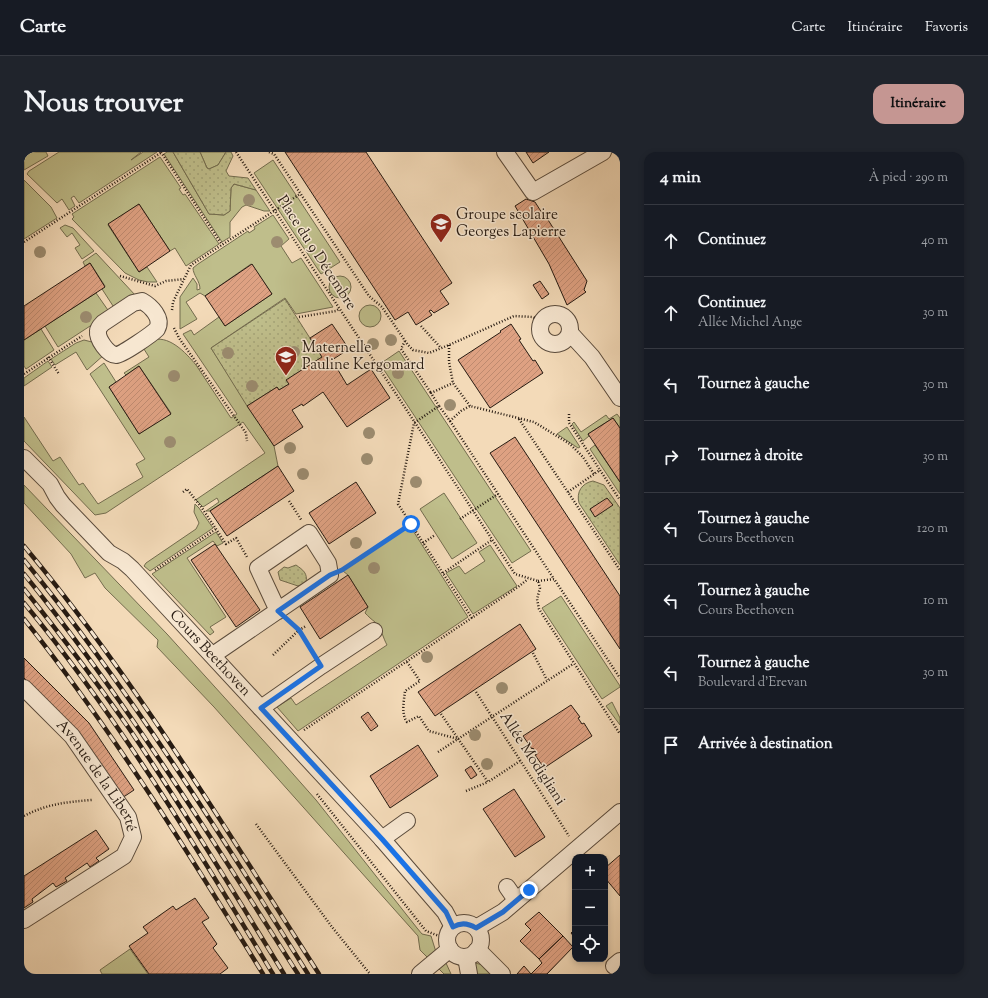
<!DOCTYPE html>
<html lang="fr">
<meta charset="utf-8">
<style>
:root{--surface:#171b24;--page:#20242c;--text:#f1f3f6;--muted:#9ea1a6;--line:#363941;--accent:#c59692}
body{margin:0;font-family:"Sorts Mill Goudy",serif;background:var(--page);color:var(--text)}
.controls{position:absolute;right:12px;bottom:12px;display:grid;overflow:hidden;border-radius:8px;box-shadow:0 2px 6px #0003}
.controls button{width:36px;height:36px;display:grid;place-items:center;padding:0;border:0;border-bottom:1px solid var(--line);background:var(--surface);color:var(--text);font:20px sans-serif}
.stop{position:absolute;width:12px;height:12px;margin:-9px;border:3px solid #1a73e8;border-radius:50%;background:#fff}
.stop.end{background:#1a73e8;border-color:#fff;box-shadow:0 1px 4px #0008}
.list{margin:0;padding:0;list-style:none}
h2{display:flex;justify-content:space-between;align-items:center;height:52px;margin:0;padding:0 16px;font-size:17px}
h2 small{font-size:13px;font-weight:400;color:var(--muted)}
.list li{display:grid;grid-template-columns:26px 1fr auto;gap:12px;align-items:center;box-sizing:border-box;height:72px;padding:0 16px;border-top:1px solid var(--line)}
.list b{display:block;font-size:15px;white-space:nowrap}
.list p{margin:0;font-size:13px;white-space:nowrap;color:var(--muted)}
.list em{font-size:13px;font-style:normal;color:var(--muted)}
.icon{flex:none;width:22px;height:22px;fill:none;stroke:currentColor;stroke-width:2;stroke-linecap:round;stroke-linejoin:round}
.map{position:relative;flex:none;width:596px;height:822px;overflow:hidden;border-radius:12px}
header{display:flex;align-items:center;gap:24px;box-sizing:border-box;height:56px;padding:0 20px;background:var(--surface);border-bottom:1px solid var(--line)}
header strong{font-size:19px}
nav{display:flex;gap:22px;margin-inline-start:auto;font-size:14px}
.intro{display:flex;align-items:center;justify-content:space-between;box-sizing:border-box;height:96px;padding:0 24px}
h1{margin:0;font-size:28px}
.button{padding:10px 18px;border-radius:12px;background:var(--accent);color:#111;font-size:14px;font-weight:700}
main{display:flex;gap:24px;padding:0 24px}
aside{flex:1;background:var(--surface);border-radius:12px;box-shadow:0 2px 6px #0003}
.map>svg:first-child{display:block}
.green{fill:#bfbe8b;stroke:#736c4e}
.park{fill:url(#park-dots);stroke:#736c4e}
.building{fill:url(#building-hatch);stroke:#271b12}
.lines{fill:none;stroke-linecap:round;stroke-linejoin:round}
.minor-casing{stroke:#5a4b3c;stroke-width:18}
.path{stroke:#271b12;stroke-width:2.5;stroke-dasharray:1 2;stroke-linecap:butt}
.minor{stroke:#f7e7d1;stroke-width:16}
.rail-casing{stroke:#271b12;stroke-width:4.5}
.rail{stroke:#f7e7d1;stroke-width:3;stroke-dasharray:9;stroke-linecap:butt}
.tree{fill:#9c8c70}
.route{stroke:#1a73e8;stroke-width:5}
.labels{text-anchor:middle;dominant-baseline:central;stroke-width:3;stroke-linejoin:round;paint-order:stroke}
.poi-label{font-size:15px;fill:#271b12;stroke:#f7e7d1;text-anchor:start}
.street-label{font-size:15px;fill:#271b12;stroke:#f7e7d1}
</style>
<header>
<strong>Carte</strong>
<nav><a>Carte</a><a>Itinéraire</a><a>Favoris</a></nav>
</header>
<div class="intro"><h1>Nous trouver</h1><a class="button">Itinéraire</a></div>
<main>
<div class="map">
<svg width="596" height="822" viewBox="0 0 596 822">
<defs>
<pattern id="park-dots" width="8" height="8" patternUnits="userSpaceOnUse"><rect width="8" height="8" fill="#bfbe8b"/><path d="M2 2h.1M6 6h.1" fill="none" stroke="#a4a377" stroke-width="1.8" stroke-linecap="round"/></pattern>
<pattern id="building-hatch" width="6" height="6" patternUnits="userSpaceOnUse"><rect width="6" height="6" fill="#dea182"/><path d="M-1 1l2-2M0 6l6-6M5 7l2-2" fill="none" stroke="#be8a6f"/></pattern>
</defs>
<rect width="100%" height="100%" fill="#f3dab8"/>
<filter id="stains"><feTurbulence type="fractalNoise" baseFrequency=".005" numOctaves="4"/><feColorMatrix values="0 0 0 0 .2 0 0 0 0 .09 0 0 0 0 .02 0 0 0 .5 -.17"/></filter>
<radialGradient id="worn" r=".72"><stop offset=".6" stop-color="#630" stop-opacity="0"/><stop offset="1" stop-color="#630" stop-opacity=".3"/></radialGradient>
<path class="green" d="M0,0H22L24,4L0,18Z
M35,0H117L107,8L119,0H133L55,51L50,44L47,46L51,54L45,58L38,47L33,51L3,22L5,19Z
M143,0H149L185,62L200,63L206,59L207,36L210,32L232,38L246,59H240L222,53L218,55L206,70V85L198,90L140,2Z
M176,0H202L194,13L185,17L183,16Z
M136,5L157,36L155,37L159,43L161,42L195,92L162,114L151,96L146,99L115,52L84,73L115,120L123,115L133,130H124L115,128L101,121L48,67L50,65L48,62Z
M249,8L316,110L297,122L230,21Z
M0,28L27,55L33,66L0,87Z
M249,63L265,87L257,94L268,111L277,106L309,155L272,162L261,146L187,196L250,294L254,314L186,359H182L195,350L193,346L179,355L172,348L173,347L241,301L219,270L82,361L71,363L0,289V265L29,309L36,305L55,333L59,331L74,352L119,325L112,312L121,307L66,222L80,211L92,230L85,235L115,282L147,261L115,214L102,223L100,221L125,205L118,194C121,193 123,190 126,189C144,181 162,201 172,213L207,266L213,262L159,182L167,178L170,183L195,165L201,174L248,142L227,112L181,144L176,141L162,150L173,167L156,177V145L169,126L173,132V138L176,137C176,129 169,123 169,116L174,112L224,79L225,81L231,77L230,75Z
M41,73L49,76L70,99L58,107L51,96L56,93L48,81L43,85L36,76Z
M72,101L112,144L91,157L78,137L81,134L66,111L61,114L59,110Z
M305 135a11 11 0 1 1 22 0a11 11 0 1 1-22 0Z
M72,141L86,161L34,195L21,174Z
M335 164a11 11 0 1 1 22 0a11 11 0 1 1-22 0Z
M17,177L30,198L2,217L0,214V188Z
M60,188L68,190L81,202L63,218L52,200L31,213L27,207L52,191Z
M375,199L507,399L488,411L356,212Z
M24,209L28,215L0,234V226Z
M593,262L596,266V276L589,266L564,282L565,284L559,289L548,272L550,270L557,280L582,263L585,267Z
M543,275L556,295L554,296L533,282Z
M571,293L596,330V342L566,297Z
M0,333L143,482L247,597L292,648L393,776L398,782L407,784L412,800L422,811L427,822H420L396,798L394,784L190,555L133,495L134,488L81,436L71,421L61,426L47,402L0,351Z
M420,341L453,391L428,407L396,357Z
M171,352L175,356L189,376L126,419L120,414L122,411L172,377L175,371L170,360Z
M386,374L444,465L274,579L253,555L267,546L272,553L363,493C359,486 357,475 351,470C347,467 345,465 341,461L344,455L324,423L319,419Z
M192,380L199,391L193,394L189,389L163,406L202,465L186,475L190,480L186,483L128,422Z
M466,393L493,434L449,462L422,421L435,414L441,422L461,409L455,400Z
M537,444L596,534V535L578,547L518,456Z
M588,550L596,566V573L582,554Z
M106,797L124,822H78L76,818Z
M451,811L463,814L471,822H448V816Z"/>
<path class="park" d="M149,0H176L183,16L185,17L194,13L202,0H207L209,4L202,19L205,24L224,26L232,38L210,32L207,36L206,59L200,63L185,62Z
M261,147L298,205L263,228L265,232L255,238L253,235L223,254L187,196Z
M569,329L580,333L596,356V413L555,351C552,340 558,331 569,329Z
M272,413C279,418 284,421 282,431L274,434L256,428L254,420L260,415L264,416Z"/>
<path class="building" d="M261,0H342L428,131L416,139L425,152L410,161L407,158L405,159L408,163L392,173L384,160L371,168Z
M502,0H525L509,11Z
M502,47L511,50L518,61L519,60L563,129L560,138L562,140L543,153L525,112L491,54Z
M115,52L146,99L115,120L84,72Z
M66,111L81,135L0,188V154Z
M228,112L248,142L201,174L181,144Z
M516,129L525,142L518,147L509,133Z
M308,172L325,197L308,208L323,233L347,217L366,246L323,275L299,240L279,254L278,252L268,258L279,275L250,294L223,254L253,235L255,238L265,232L262,228L298,205L286,186Z
M487,172L497,187L495,188L509,209L511,208L519,221L466,256L434,208L477,180L476,179Z
M115,214L147,262L115,282L85,235Z
M589,266L596,276V330L564,282Z
M491,285L596,444V497L466,301Z
M254,314L270,339L203,384L186,359Z
M332,330L352,361L305,392L285,361Z
M583,346L589,353L571,365L566,357Z
M191,392L236,458L212,475L167,408Z
M324,423L344,455L296,487L276,455Z
M496,472L512,497L411,564L394,540Z
M0,506L65,571L110,638L98,646L53,579L0,526Z
M547,553L556,565L554,566L558,572L560,571L568,584L520,616L511,603L513,602L509,596L508,597L499,584Z
M344,560L354,574L347,579L337,565Z
M394,593L414,624L366,656L346,624Z
M447,614L453,623L447,627L441,618Z
M490,637L521,685L491,705L459,657Z
M72,678L85,697L72,706L75,709L66,715L63,711L41,726L43,729L32,735L29,731L8,747L9,750L0,756V724Z
M596,703V744L581,726V716Z
M171,746L185,766L178,770L193,792L189,796L204,816L196,822H125L105,794L124,781L119,775L149,754L152,758Z
M515,760L539,784L515,807L496,789L507,778L501,772Z
M551,777V786L547,781Z
M539,784L549,795L523,822H493L500,814L507,822L518,811L515,807Z"/>
<g class="lines">
<g class="minor-casing">
<g id="minor">
<path d="M481,0L509,40L579,0"/>
<path d="M118,149C127,154 139,166 133,177C128,182 98,203 92,203C84,203 73,187 74,179C74,176 77,173 79,171L109,151Z"/>
<circle cx="531" cy="177" r="15"/>
<path d="M546,181L568,205L596,246"/>
<path id="s1" d="M0,306L26,332L33,345L39,353L85,401L99,409L108,417L358,687L421,760L429,775"/>
<path d="M189,503L306,423L304,411L285,381L234,416L254,459"/>
<path id="s2" d="M0,536L48,584L104,665L109,685L100,704L0,768"/>
<path d="M237,556L297,514L350,479"/>
<path d="M358,687L383,669"/>
<path d="M483,735L492,748"/>
<circle cx="440" cy="788" r="17"/>
<path d="M452,776L479,760L596,660"/>
<path d="M452,799L458,802L478,822"/>
<path d="M442,805L445,822"/>
<path d="M590,814L596,809"/>
<path d="M396,822L426,797"/>
</g>
</g>
<path class="path" d="M137,0L198,93
M212,0L491,422L514,429L516,436L513,447L515,457L596,582
M245,0L250,2L345,144L358,155L384,193L389,198L405,201L425,193L490,164L509,165L518,170
M0,90L138,0
M96,124L131,134L142,129L160,127
M148,158L149,150L167,113L276,42
M275,165L312,159L315,157
M397,174L417,196
M150,176L155,186L222,281L223,289
M381,189L377,197L407,241
M425,193V210L429,231L446,254
M24,205L35,222
M0,222L58,184
M415,254L407,241L429,231
M545,262V271L576,318
M495,267L596,418
M426,269L530,427
M159,340L163,337L178,356L202,392L212,386L223,405
M544,340L576,318L596,348
M265,349L278,369
M436,367L474,342
M399,391L411,383
M321,416L387,372
M131,418L192,377
M419,421L468,388
M514,429L530,427L596,526
M448,466L374,352L390,271L415,254L426,269L437,259L446,254L510,270L546,292L559,305L570,322
M265,469L275,478L289,501
M509,501L523,528
M249,503L275,478L282,474
M383,510L396,529L381,539C380,549 377,562 383,570L395,564L405,579L434,587
M452,540L545,684
M417,562L464,630L496,609
M280,578L494,435L504,427
M414,600L549,512
M442,639L464,630
M293,642L402,779L415,784
M0,664C23,652 42,650 68,648
M232,672L308,775L346,822"/>
<use href="#minor" class="minor"/>
<g class="rail-casing">
<path id="rail" d="M0,394C111,527 201,676 295,822
M0,408C106,538 195,680 284,822
M0,422C102,548 187,686 274,822
M0,437C36,482 71,528 104,575C159,656 209,739 260,822
M0,451C95,566 172,695 249,822
M0,467C89,579 164,700 239,822"/>
</g>
<use href="#rail" class="rail"/>
</g>
<g class="tree">
<circle cx="225" cy="48" r="6"/>
<circle cx="253" cy="90" r="6"/>
<circle cx="16" cy="100" r="6"/>
<circle cx="62" cy="165" r="6"/>
<circle cx="367" cy="188" r="6"/>
<circle cx="349" cy="192" r="6"/>
<circle cx="270" cy="200" r="6"/>
<circle cx="204" cy="201" r="6"/>
<circle cx="374" cy="221" r="6"/>
<circle cx="150" cy="224" r="6"/>
<circle cx="228" cy="234" r="6"/>
<circle cx="426" cy="253" r="6"/>
<circle cx="345" cy="281" r="6"/>
<circle cx="146" cy="290" r="6"/>
<circle cx="266" cy="296" r="6"/>
<circle cx="343" cy="307" r="6"/>
<circle cx="279" cy="322" r="6"/>
<circle cx="392" cy="330" r="6"/>
<circle cx="332" cy="391" r="6"/>
<circle cx="350" cy="416" r="6"/>
<circle cx="403" cy="505" r="6"/>
<circle cx="478" cy="536" r="6"/>
<circle cx="451" cy="583" r="6"/>
<circle cx="463" cy="612" r="6"/>
</g>
<g class="lines">
<path class="route" d="M387,372L318,418L306,423L254,459L275,478L297,514L237,556L358,687L422,760L429,775C437,770 444,771 452,776L479,760L505,738"/>
</g>
<defs>
<g id="school-pin" transform="scale(1.15)"><path d="M0 17L-7.5 6A9.5 9.5 0 1 1 7.5 6Z" fill="#8f2418" stroke="#f7e7d1"/><path d="M0-5L7-2L0 1L-7-2ZM-4 1L0 2.5L4 1V4Q0 6-4 4Z" fill="#fff"/></g>
</defs>
<g fill-rule="evenodd">
<use href="#school-pin" x="417" y="72"/>
<use href="#school-pin" x="262" y="205"/>
</g>
<g class="labels">
<g class="poi-label">
<text x="432" y="63">Groupe scolaire<tspan x="432" dy="17">Georges Lapierre</tspan></text>
<text x="278" y="196">Maternelle<tspan x="278" dy="17">Pauline Kergomard</tspan></text>
</g>
<g class="street-label">
<text transform="translate(292 101) rotate(57)">Place du 9 Décembre</text>
<text stroke="none"><textPath href="#s1" startOffset="271">Cours Beethoven</textPath></text>
<text transform="translate(508 607) rotate(57)">Allée Modigliani</text>
<text stroke="none"><textPath href="#s2" startOffset="115">Avenue de la Liberté</textPath></text>
</g>
</g>
<rect width="100%" height="100%" filter="url(#stains)"/>
<rect width="100%" height="100%" fill="url(#worn)"/>
</svg>
<div class="controls">
<button>+</button>
<button>−</button>
<button><svg class="icon" aria-label="locate" viewBox="0 0 24 24"><circle cx="12" cy="12" r="6"/><path d="M12 2v4M12 18v4M2 12h4M18 12h4"/></svg></button>
</div>
<div class="stop" style="left:387px;top:372px"></div>
<div class="stop end" style="left:505px;top:738px"></div>
</div>
<aside>
<h2>4 min<small>À pied · 290 m</small></h2>
<ul class="list">
<li><svg class="icon" aria-label="ahead" viewBox="0 0 24 24"><path d="M12 20V5M6 11l6-6 6 6"/></svg><div><b>Continuez</b></div><em>40 m</em></li>
<li><svg class="icon" aria-label="ahead" viewBox="0 0 24 24"><path d="M12 20V5M6 11l6-6 6 6"/></svg><div><b>Continuez</b><p>Allée Michel Ange</p></div><em>30 m</em></li>
<li><svg class="icon" aria-label="left" viewBox="0 0 24 24"><path d="M17 20v-9H6M10 6l-5 5 5 5"/></svg><div><b>Tournez à gauche</b></div><em>30 m</em></li>
<li><svg class="icon" aria-label="right" viewBox="0 0 24 24"><path d="M7 20v-9h11M14 6l5 5-5 5"/></svg><div><b>Tournez à droite</b></div><em>30 m</em></li>
<li><svg class="icon" aria-label="left" viewBox="0 0 24 24"><path d="M17 20v-9H6M10 6l-5 5 5 5"/></svg><div><b>Tournez à gauche</b><p>Cours Beethoven</p></div><em>120 m</em></li>
<li><svg class="icon" aria-label="left" viewBox="0 0 24 24"><path d="M17 20v-9H6M10 6l-5 5 5 5"/></svg><div><b>Tournez à gauche</b><p>Cours Beethoven</p></div><em>10 m</em></li>
<li><svg class="icon" aria-label="left" viewBox="0 0 24 24"><path d="M17 20v-9H6M10 6l-5 5 5 5"/></svg><div><b>Tournez à gauche</b><p>Boulevard d'Erevan</p></div><em>30 m</em></li>
<li><svg class="icon" aria-label="arrive" viewBox="0 0 24 24"><path d="M6 21V4h12l-3 4 3 4H6"/></svg><div><b>Arrivée à destination</b></div></li>
</ul>
</aside>
</main>
